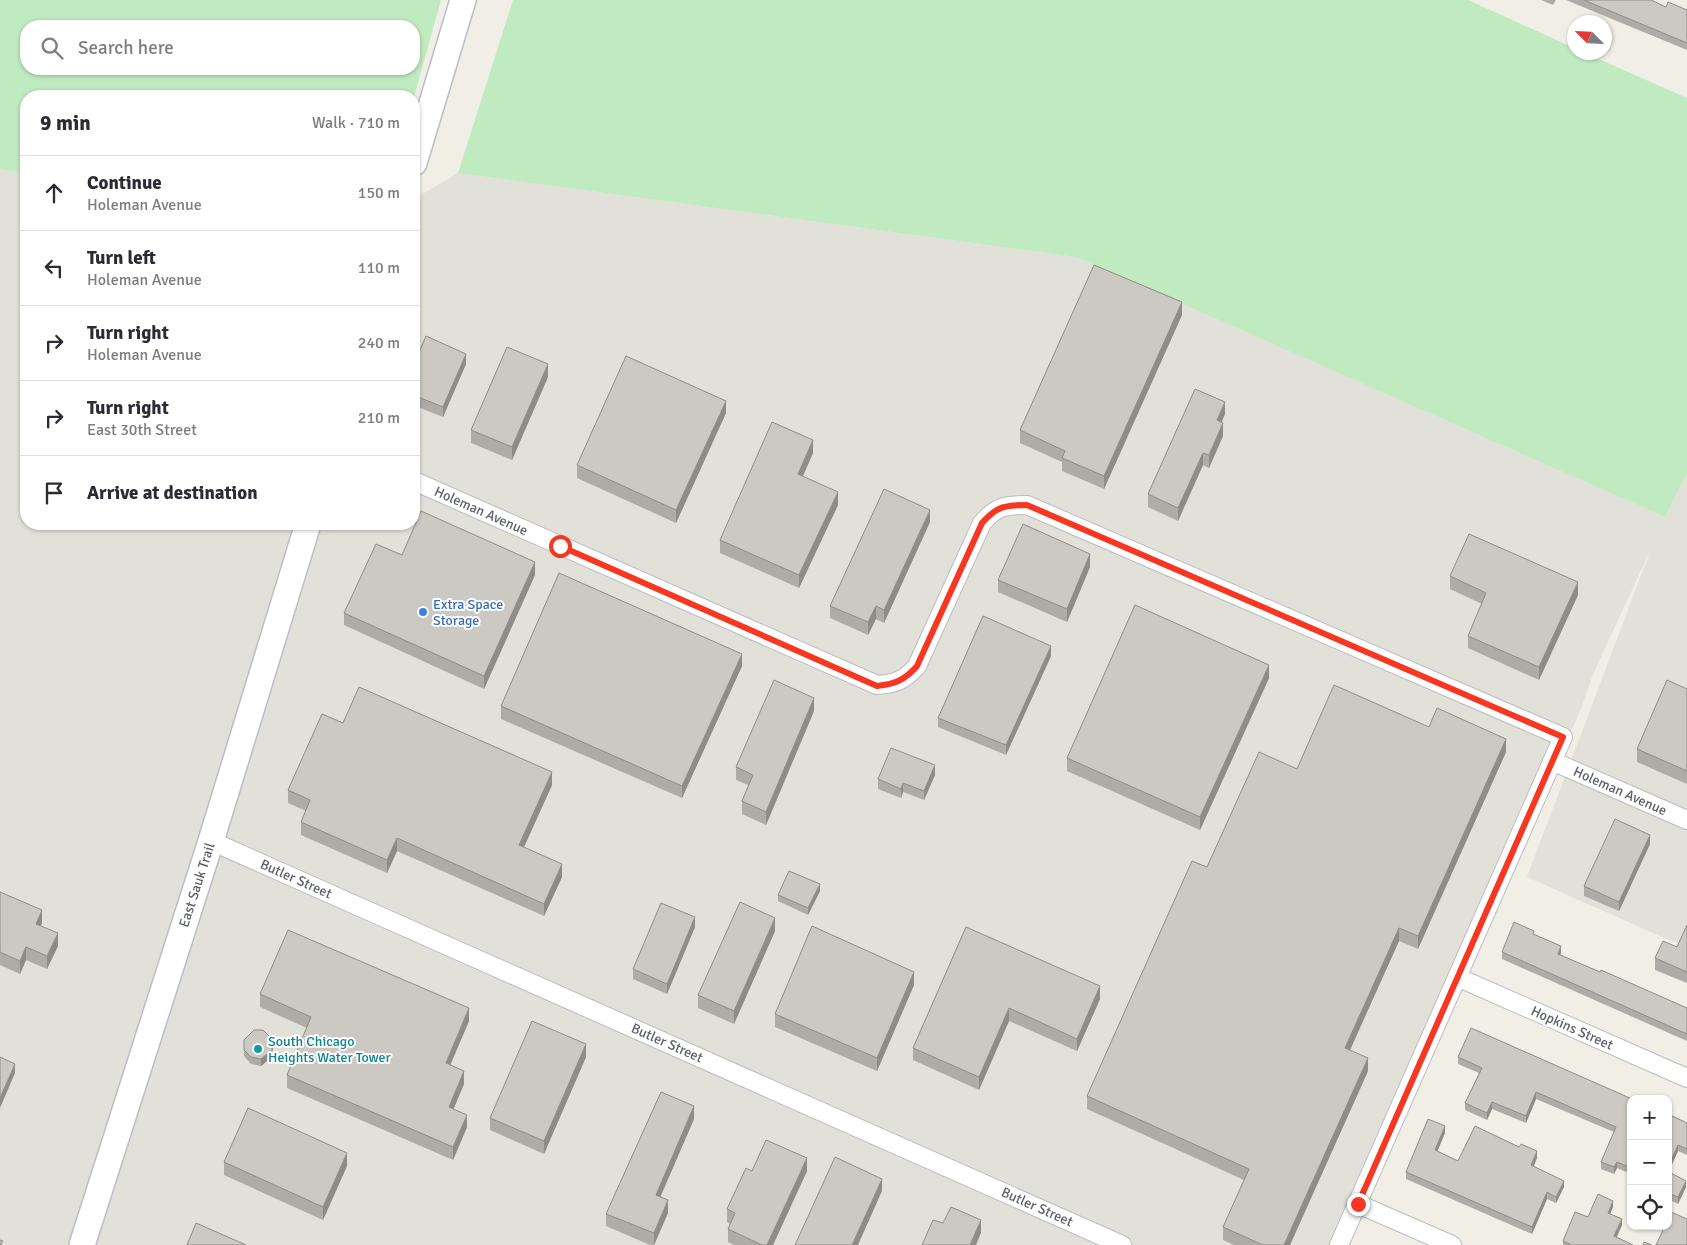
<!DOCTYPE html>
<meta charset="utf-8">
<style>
:root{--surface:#fff;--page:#f7f7f7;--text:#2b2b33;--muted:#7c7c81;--line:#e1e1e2}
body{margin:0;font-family:Signika,sans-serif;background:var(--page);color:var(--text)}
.controls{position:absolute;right:15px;bottom:15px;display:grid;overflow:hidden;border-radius:10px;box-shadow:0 1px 4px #0004}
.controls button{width:45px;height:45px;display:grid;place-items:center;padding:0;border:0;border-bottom:1px solid var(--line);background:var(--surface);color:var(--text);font:25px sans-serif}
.compass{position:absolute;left:1567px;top:15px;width:45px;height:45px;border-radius:50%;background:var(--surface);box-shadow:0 1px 4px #0004;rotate:294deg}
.stop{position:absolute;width:15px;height:15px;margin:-11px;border:4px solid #f83723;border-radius:50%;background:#fff}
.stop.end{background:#f83723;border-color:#fff;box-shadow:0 1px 5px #0008}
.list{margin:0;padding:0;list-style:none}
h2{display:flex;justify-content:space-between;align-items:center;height:65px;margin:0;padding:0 20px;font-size:21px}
h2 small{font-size:16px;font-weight:400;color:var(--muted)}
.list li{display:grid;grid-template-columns:32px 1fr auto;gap:15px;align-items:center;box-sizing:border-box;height:75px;padding:0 20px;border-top:1px solid var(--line)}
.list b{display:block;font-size:19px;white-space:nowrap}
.list p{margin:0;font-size:16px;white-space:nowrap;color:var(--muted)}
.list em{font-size:16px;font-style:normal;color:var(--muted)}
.icon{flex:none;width:28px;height:28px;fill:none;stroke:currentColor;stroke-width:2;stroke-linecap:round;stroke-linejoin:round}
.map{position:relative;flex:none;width:1687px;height:1245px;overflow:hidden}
.search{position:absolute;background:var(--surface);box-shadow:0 1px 4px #0004;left:20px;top:20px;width:400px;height:55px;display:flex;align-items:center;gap:12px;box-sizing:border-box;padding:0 18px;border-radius:20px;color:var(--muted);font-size:19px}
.panel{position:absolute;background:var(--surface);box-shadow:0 1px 4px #0004;left:20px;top:90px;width:400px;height:440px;border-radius:20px}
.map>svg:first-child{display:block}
.industrial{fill:#e1e0d9}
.green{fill:#c0eac0;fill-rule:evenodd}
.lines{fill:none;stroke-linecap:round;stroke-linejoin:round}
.minor-casing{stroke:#babdc2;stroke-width:20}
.secondary-casing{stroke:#babec4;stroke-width:28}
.minor{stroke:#fff;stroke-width:18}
.secondary{stroke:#fff;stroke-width:25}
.wall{fill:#afaca7}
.shaded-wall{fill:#8f8c88}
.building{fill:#ccc8c2;stroke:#8f8c88}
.route{stroke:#f83723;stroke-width:6}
.shop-dot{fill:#3f7fe0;stroke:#fff;stroke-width:2}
.culture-dot{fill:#0f9aa8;stroke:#fff;stroke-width:2}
.labels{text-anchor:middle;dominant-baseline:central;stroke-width:4;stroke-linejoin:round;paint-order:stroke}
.street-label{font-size:14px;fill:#5d6167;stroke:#fff}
.shop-label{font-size:14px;fill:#366cbe;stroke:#fff;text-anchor:start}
.culture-label{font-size:14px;fill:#0d838f;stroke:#fff;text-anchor:start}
</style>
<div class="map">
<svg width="1687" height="1245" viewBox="0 0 1687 1245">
<rect width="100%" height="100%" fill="#f0eee5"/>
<path class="industrial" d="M0,169L26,173V524H414V199L458,173L1076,257L1665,517L1687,473V948L1527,877L1651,549L1593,674L1581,709L1343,1245H0Z"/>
<path class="green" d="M0,0H441L414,97L26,96V173L0,169ZM26,26H414V69H26Z
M513,0H1468L1574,48V52L1585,53L1687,98V473L1665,517L1076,257L458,173Z"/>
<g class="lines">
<g class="minor-casing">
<path id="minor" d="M414,481L877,685C895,684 905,680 917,666L982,523C997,506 1005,505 1027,505L1563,737L1339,1245
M1552,761L1687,820
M211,841L1122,1245
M1457,977L1687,1078
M1358,1204L1452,1245"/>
</g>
<g class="secondary-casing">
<path id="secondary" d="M414,163L463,0
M82,1245L211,841L308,524"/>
</g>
<use href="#minor" class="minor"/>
<use href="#secondary" class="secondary"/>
</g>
<path class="wall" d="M1541,0H1556L1553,5Z
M1566,0H1651L1666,7L1687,10V50Z
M1182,315L1104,489L1062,471V462L1020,443V430Z
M414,364H466L443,417L418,407Z
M548,377L512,460L471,443V430Z
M726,413L676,523L577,478V465Z
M1225,414L1221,422L1223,436L1209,468L1203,465L1178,521L1148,507V494Z
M813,453L803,476L838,505L799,588L720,553V540Z
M930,522L884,623L876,619L868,635L830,618V606Z
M402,555L535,575L484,689L344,625V613Z
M1090,567L1067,622L998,592V580Z
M1450,576L1578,595L1539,680L1468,648V636L1482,604L1450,589Z
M1051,656L1006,755L938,727V718Z
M742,666L682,798L501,719V706Z
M1269,678L1200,830L1067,771V758Z
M1687,689V784L1637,762V749Z
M814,711L766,825L742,814V801L748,785L736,780V767Z
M343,723L552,785L524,847L562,877L544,916L397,851L387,873L301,835V822L306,811L288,803V790Z
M1506,752L1418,949L1399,941L1350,1050L1368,1071L1290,1245H1234L1223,1240V1227L1244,1180L1087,1109V1096L1207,867L1297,769Z
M935,775L924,800L903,792L901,798L878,789V779Z
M1650,844L1619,911L1584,896V886Z
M820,891L808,915L778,901V895Z
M0,892L42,923L41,926L58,946L47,969L26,960L20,974L0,965Z
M1687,925V983L1655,970V958L1677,947Z
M695,927L667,994L633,979V969Z
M966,927L1100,999L1077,1051L1009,1021L979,1090L913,1060V1048Z
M775,931L734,1024L698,1008V995Z
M1534,935L1561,953L1560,955L1600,972L1687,1008V1041L1502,959V952Z
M914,985L877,1071L775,1027V1014Z
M260,994L469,1021L450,1065L464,1084L453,1109L467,1127L453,1160L287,1088V1075L307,1028L260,1007Z
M244,1040L273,1047L272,1057L261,1066L251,1064L244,1056Z
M586,1057L544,1154L490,1130V1118Z
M1458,1057L1631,1099V1174L1617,1168L1614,1174L1601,1169V1162L1614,1132L1536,1099L1526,1123L1492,1109L1487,1120L1465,1110V1103L1479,1073L1458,1064Z
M1668,1114L1687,1123V1155L1678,1151L1668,1173Z
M694,1119L660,1197L668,1213L654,1245H650L606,1226V1214Z
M1445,1133L1437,1151L1458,1161L1537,1158L1534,1166L1564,1187L1556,1203L1547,1199L1532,1234L1406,1179V1172Z
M224,1162L347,1166L323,1220L224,1175Z
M752,1171H807L773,1245H734L728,1242V1229L730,1224L727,1222V1209Z
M1668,1180L1686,1187L1678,1204L1668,1199Z
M1613,1207L1610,1214L1622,1225L1617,1237L1633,1245H1563V1241L1588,1217Z"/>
<path class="shaded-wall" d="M1182,302V315L1104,489V476Z
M466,354V364L443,417V407Z
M548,364V377L512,460V447Z
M418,397V407L414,416V406Z
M726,401V413L676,523V510Z
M1225,402V414L1217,433V420Z
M1223,423V436L1209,468V455Z
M813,440V453L798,487V474Z
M1203,453V465L1178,521V508Z
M838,492V505L799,588V575Z
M930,510V522L884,623V610Z
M1090,554V567L1067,622V609Z
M535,562V575L484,689V676Z
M1578,582V595L1539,680V667Z
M876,606V619L868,635V622Z
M1051,646V656L1006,755V745Z
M742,654V666L682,798V786Z
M1269,665V678L1200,830V817Z
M814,698V711L766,825V812Z
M1506,739V752L1418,949V936Z
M935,765V775L924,800V791Z
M552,772V785L519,858V845Z
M903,783V792L901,798V789Z
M1650,835V844L1619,911V902Z
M397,838V851L387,873V860Z
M562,864V877L544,916V904Z
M820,884V891L808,915V908Z
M42,910V923L36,936V924Z
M695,917V927L667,994V984Z
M775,918V931L734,1024V1011Z
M1399,928V941L1345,1061V1048Z
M58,933V946L47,969V956Z
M1561,946V953L1558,961V954Z
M26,947V960L20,974V961Z
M914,972V985L877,1071V1058Z
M1100,986V999L1077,1051V1039Z
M469,1008V1021L446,1075V1063Z
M1009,1008V1021L979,1090V1077Z
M273,1040L272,1057L261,1066V1059Z
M586,1044V1057L544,1154V1141Z
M1368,1058V1071L1290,1245H1284Z
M15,1064V1073L0,1108V1098Z
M464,1071V1084L449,1120V1107Z
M1536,1092V1099L1526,1123V1116Z
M1492,1102V1109L1487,1120V1113Z
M694,1106V1119L656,1207V1195Z
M467,1115V1127L453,1160V1147Z
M1445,1126V1133L1435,1157V1150Z
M1678,1145V1151L1668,1173V1167Z
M1537,1151V1158L1531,1172V1165Z
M347,1153V1166L323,1220V1207Z
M807,1158V1171L773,1245H767Z
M1617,1162V1168L1614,1174V1167Z
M882,1179V1191L858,1245H852Z
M1564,1181V1187L1556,1203V1197Z
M1686,1181V1187L1678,1204V1197Z
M1547,1192V1199L1532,1234V1227Z
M668,1200V1213L654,1245V1233Z
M1613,1201V1207L1608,1219V1213Z
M1622,1219V1225L1614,1242V1236Z
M981,1220V1233L976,1245H970Z"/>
<path class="building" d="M1584,0H1651L1666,7L1668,2L1687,10V43Z
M1094,265L1182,302L1104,476L1062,458L1065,451L1020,430Z
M426,336L466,354L443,407L418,397L414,406V364Z
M507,347L548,364L512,447L471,430Z
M626,356L726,401L676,510L577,465Z
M1195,389L1225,402L1217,420L1223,423L1209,455L1203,453L1178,508L1148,494Z
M772,422L813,440L798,474L838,492L799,575L720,540Z
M884,489L930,510L884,610L876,606L868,622L830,606Z
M421,511L535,562L484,676L344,613L376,544L402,555Z
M1023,524L1090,554L1067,609L998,580Z
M1469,534L1578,582L1539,667L1468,636L1486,593L1450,576Z
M559,573L742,654L682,786L501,706Z
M1135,605L1269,665L1200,817L1067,758Z
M983,616L1051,646L1006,745L938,718Z
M774,680L814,698L766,812L742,801L753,775L736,767Z
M1667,680L1687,689V771L1637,749Z
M1334,685L1429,727L1437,708L1506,739L1418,936L1399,928L1345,1048L1368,1058L1284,1245H1263L1223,1227L1249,1169L1087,1096L1192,861L1207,867L1259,752L1297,769Z
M359,687L552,772L519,845L562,864L544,904L397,838L387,860L301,822L310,800L288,790L322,714L343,723Z
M891,748L935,765L924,791L903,783L901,789L878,779Z
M1615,819L1650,835L1619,902L1584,886Z
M789,871L820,884L808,908L778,895Z
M0,892L42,910L36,924L58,933L47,956L26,947L20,961L0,952Z
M740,902L775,918L734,1011L698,995Z
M661,903L695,917L667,984L633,969Z
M1514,922L1534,931L1533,934L1561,946L1558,954L1600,972L1601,970L1687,1008V1034L1502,952Z
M1687,925V972L1655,958L1663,941L1677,947Z
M812,926L914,972L877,1058L775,1014Z
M966,927L1100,986L1077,1039L1009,1008L979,1077L913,1048Z
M288,930L469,1008L446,1063L464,1071L449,1107L467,1115L453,1147L287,1075L311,1017L260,994Z
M532,1021L586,1044L544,1141L490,1118Z
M1471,1028L1632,1099H1631V1168L1617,1162L1614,1167L1601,1162L1616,1127L1536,1092L1526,1116L1492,1102L1487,1113L1465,1103L1482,1068L1458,1057Z
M254,1030H263L273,1040L272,1050L261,1059L251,1057L244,1050V1040Z
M0,1057L15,1064L0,1098Z
M661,1092L694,1106L656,1195L668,1200L654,1233L606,1214Z
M248,1108L347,1153L323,1207L224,1162Z
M1668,1114L1687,1123V1149L1678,1145L1668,1167Z
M1428,1119L1445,1126L1435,1150L1458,1161L1475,1126L1519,1147L1521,1144L1537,1151L1531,1165L1564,1181L1556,1197L1547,1192L1532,1227L1406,1172Z
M766,1140L807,1158L767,1245H762L728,1229L735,1213L727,1209L746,1168L752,1171Z
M835,1157L882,1179L852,1245H795Z
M1671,1173L1686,1181L1678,1197L1668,1193V1180Z
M1598,1194L1613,1201L1608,1213L1622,1219L1614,1236L1633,1245H1572L1563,1241L1575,1212L1588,1217Z
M951,1207L981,1220L970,1245H922L933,1220L943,1223Z
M1671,1212L1687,1219V1245H1656L1665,1226H1668V1218Z
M196,1223L246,1245H187Z
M0,1240L3,1241L1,1245H0Z
M1644,1242L1652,1245H1643Z"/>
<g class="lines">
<path class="route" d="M560,546L877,686C895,684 905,680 917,666L982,523C997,506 1005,505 1027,505L1563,737L1358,1204"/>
</g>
<circle class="shop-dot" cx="423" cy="612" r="5"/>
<circle class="culture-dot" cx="258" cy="1049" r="5"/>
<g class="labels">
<g class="street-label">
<text transform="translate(481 511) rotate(24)">Holeman Avenue</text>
<text transform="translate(1620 791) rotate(24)">Holeman Avenue</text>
<text transform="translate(296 879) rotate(24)">Butler Street</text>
<text transform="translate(197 885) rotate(-72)">East Sauk Trail</text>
<text transform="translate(1572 1028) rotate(24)">Hopkins Street</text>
<text transform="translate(667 1043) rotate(24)">Butler Street</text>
<text transform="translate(1037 1207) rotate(24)">Butler Street</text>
</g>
<g class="shop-label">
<text x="433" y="604">Extra Space<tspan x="433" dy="16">Storage</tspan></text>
</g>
<g class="culture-label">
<text x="268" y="1041">South Chicago<tspan x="268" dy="16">Heights Water Tower</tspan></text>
</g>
</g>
</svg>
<div class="controls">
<button>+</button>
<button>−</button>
<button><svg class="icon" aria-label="locate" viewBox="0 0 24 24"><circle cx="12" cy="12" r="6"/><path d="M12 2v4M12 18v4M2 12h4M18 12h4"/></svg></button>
</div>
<svg class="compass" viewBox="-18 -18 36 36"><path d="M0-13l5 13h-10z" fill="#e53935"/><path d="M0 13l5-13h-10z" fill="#7c7c81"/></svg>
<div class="stop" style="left:560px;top:546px"></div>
<div class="stop end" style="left:1358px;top:1204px"></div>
<div class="search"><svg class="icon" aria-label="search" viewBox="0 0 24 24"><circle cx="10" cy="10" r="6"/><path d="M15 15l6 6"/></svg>Search here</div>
<section class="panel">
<h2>9 min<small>Walk · 710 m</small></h2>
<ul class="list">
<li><svg class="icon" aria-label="ahead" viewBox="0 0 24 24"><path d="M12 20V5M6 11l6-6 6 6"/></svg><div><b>Continue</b><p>Holeman Avenue</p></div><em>150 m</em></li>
<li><svg class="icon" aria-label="left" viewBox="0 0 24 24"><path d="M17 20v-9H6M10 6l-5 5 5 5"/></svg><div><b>Turn left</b><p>Holeman Avenue</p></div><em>110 m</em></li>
<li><svg class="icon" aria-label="right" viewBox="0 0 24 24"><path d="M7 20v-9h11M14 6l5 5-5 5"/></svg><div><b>Turn right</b><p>Holeman Avenue</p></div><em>240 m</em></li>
<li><svg class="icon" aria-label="right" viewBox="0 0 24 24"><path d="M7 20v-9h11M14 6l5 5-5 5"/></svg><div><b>Turn right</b><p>East 30th Street</p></div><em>210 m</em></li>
<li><svg class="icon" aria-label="arrive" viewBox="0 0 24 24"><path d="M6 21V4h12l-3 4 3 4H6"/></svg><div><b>Arrive at destination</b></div></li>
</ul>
</section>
</div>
